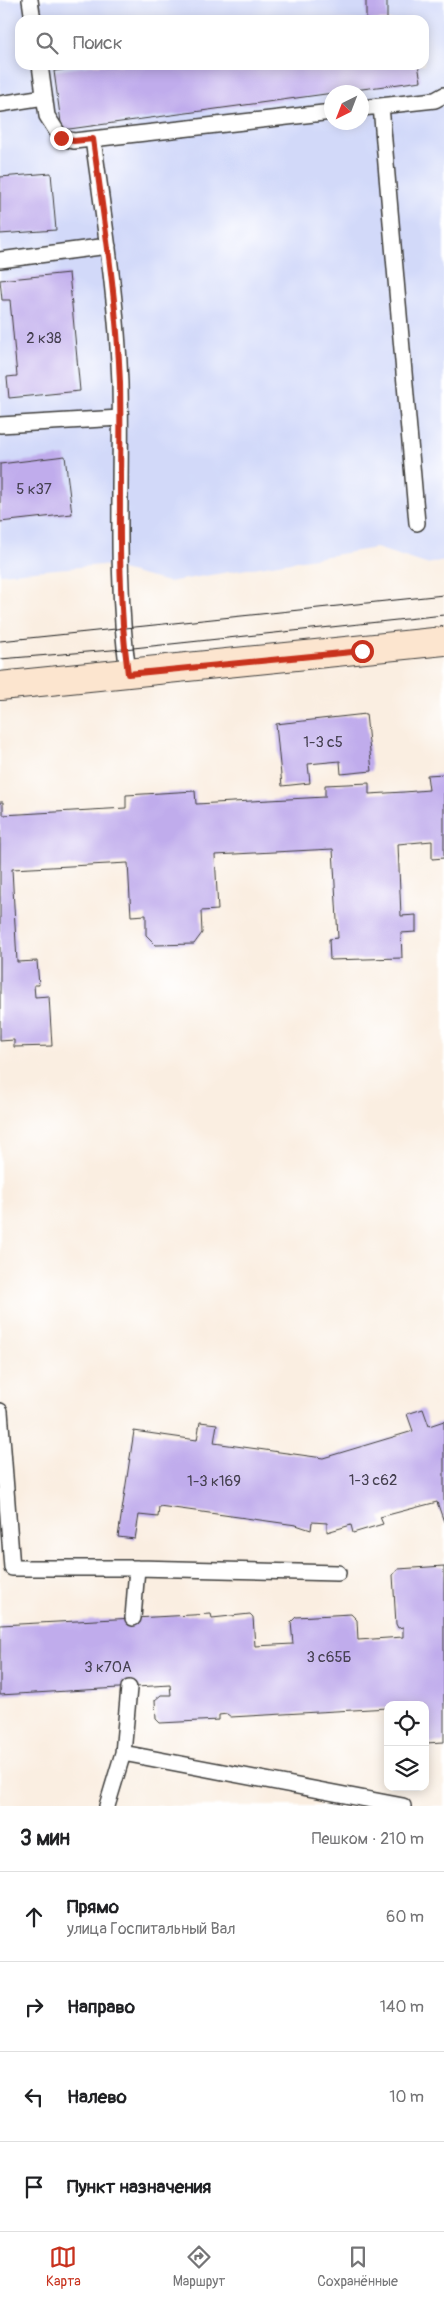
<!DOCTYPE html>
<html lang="ru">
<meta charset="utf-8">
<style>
:root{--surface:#fff;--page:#f6f6f6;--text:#202124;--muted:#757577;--line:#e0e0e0;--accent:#c8321e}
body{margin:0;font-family:Pangolin,sans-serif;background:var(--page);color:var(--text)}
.controls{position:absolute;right:15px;bottom:15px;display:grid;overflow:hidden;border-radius:10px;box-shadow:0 2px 12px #0003}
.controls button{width:45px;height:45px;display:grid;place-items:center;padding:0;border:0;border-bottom:1px solid var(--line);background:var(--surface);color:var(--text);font:25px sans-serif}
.compass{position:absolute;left:324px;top:85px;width:45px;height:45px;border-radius:50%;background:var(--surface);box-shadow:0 2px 12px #0003;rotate:222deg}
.stop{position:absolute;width:15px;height:15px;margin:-11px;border:4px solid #c8321e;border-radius:50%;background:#fff}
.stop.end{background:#c8321e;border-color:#fff;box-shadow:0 1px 5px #0008}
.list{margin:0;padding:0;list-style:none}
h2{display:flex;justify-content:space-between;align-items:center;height:65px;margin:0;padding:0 20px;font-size:21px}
h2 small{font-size:16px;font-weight:400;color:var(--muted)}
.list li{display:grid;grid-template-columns:32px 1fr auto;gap:15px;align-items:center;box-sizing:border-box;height:90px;padding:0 20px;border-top:1px solid var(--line)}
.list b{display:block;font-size:19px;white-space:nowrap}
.list p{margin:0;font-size:16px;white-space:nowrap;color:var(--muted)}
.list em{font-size:16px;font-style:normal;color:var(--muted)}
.icon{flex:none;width:28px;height:28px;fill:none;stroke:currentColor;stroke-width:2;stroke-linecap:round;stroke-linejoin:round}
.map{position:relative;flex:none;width:444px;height:1806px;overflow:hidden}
.search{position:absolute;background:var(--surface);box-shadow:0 2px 12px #0003;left:15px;right:15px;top:15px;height:55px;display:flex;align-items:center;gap:12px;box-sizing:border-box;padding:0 18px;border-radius:15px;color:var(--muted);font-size:19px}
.sheet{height:425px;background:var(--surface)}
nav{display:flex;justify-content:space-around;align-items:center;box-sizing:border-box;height:70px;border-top:1px solid var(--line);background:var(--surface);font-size:14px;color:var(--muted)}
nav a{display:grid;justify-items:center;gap:2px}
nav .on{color:var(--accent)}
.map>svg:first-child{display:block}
.built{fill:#d2d9f9;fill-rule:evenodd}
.building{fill:#c0acec}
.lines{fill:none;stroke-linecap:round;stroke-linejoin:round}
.lane-casing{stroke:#3d3c3a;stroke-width:18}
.secondary-casing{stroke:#3d3c3a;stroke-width:30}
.lane{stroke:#fff;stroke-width:15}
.secondary{stroke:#fce5cf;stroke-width:28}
.tram{stroke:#1c1c1c;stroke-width:1}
.route{stroke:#c8321e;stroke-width:6}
.labels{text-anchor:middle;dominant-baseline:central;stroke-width:5;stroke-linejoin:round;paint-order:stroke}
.number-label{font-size:15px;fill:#454050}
</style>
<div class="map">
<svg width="444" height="1806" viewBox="0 0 444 1806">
<rect width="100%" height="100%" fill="#fff"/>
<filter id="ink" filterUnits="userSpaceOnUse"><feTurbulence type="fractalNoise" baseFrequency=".02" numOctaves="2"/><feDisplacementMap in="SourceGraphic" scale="10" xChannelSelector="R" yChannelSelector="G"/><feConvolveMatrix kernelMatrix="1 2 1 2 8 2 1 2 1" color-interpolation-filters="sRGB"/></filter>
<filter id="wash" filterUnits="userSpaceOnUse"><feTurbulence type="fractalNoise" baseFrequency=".0096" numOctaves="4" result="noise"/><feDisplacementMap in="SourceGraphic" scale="20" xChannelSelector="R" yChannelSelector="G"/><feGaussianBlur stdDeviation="1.12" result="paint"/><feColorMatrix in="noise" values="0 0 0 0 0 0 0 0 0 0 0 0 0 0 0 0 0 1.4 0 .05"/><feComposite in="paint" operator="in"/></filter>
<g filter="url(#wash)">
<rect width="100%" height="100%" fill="#faeee1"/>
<path class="built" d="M0,0H444V561L426,564L376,548L168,582L102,565L0,574ZM20,20H424V65H20ZM332,92H362V122H332Z"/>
<g id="blocks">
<path class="building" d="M366,0H387V20H366Z
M96,65H418L421,81L62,130L54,71Z
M51,173L56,230L0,234V177Z
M69,273L80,391L9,398L7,377L17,376L10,300H2L0,280Z
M65,456L72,514L0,522V464Z
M366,714L372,771L341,774L340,761L308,764L310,783L282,786L276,724Z
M444,774V858L432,859V841L398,844L401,916L416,915V932L401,933L402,958L330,960L329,939L338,938L333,849L215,855L218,910L201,911L202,933L194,944L156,945L146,935V915L131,916L128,863L12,869L17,962L37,961L39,985H34L35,997L49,996L52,1046L14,1047V1040L0,1041V802H3V815L126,808V795L195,791L196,804L325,797V785L369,783V794L404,792L429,790L427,775Z
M423,1409L429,1426L444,1421V1522L437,1502L380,1517L383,1524L353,1533L351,1525L327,1532V1523L312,1522L311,1530L296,1525L159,1506L158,1517L139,1515L135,1539L118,1537L134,1431L197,1440L200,1422L217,1424L214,1443L323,1458L413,1431L407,1414Z
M444,1566V1742L425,1743V1705H388V1708L231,1717L227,1714L219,1715V1720L160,1723L156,1719L155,1700L161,1695H171L170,1685L0,1695V1625L211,1614L212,1618L250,1614L253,1617L255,1646L293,1644L291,1622L296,1617L351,1614L357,1620L358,1640L403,1637V1627L398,1628L396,1624L393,1575L398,1569Z"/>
</g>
</g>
<g filter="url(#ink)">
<use href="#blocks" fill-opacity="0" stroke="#3d3c3a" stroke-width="1"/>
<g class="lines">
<g class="lane-casing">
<path id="lane" d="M30,0L33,20
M40,65L47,116L61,138L74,141L332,112
M0,104L44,97
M381,106L417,523
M362,108L435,100L444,95
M93,139C104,220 117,301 120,383C122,480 115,577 128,673
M0,260L108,246
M0,425L120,418
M0,1411L12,1568H137L338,1573
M133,1618L137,1568
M123,1753L129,1688
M107,1806L123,1753L403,1806"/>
</g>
<g class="secondary-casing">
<path id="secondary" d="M0,686L444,641"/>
</g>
<use href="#lane" class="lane"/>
<use href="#secondary" class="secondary"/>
<path class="tram" d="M0,641L444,595
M0,659L124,649L444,615"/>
</g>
</g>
<g class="lines" filter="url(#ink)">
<path class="route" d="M61,138L74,141L93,139C104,220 117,301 120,383C122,480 115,577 128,674L362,651"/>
</g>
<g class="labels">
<g class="number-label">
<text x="44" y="338">2 к38</text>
<text x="34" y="489">5 к37</text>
<text x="323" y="742">1-3 с5</text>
<text x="373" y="1480">1-3 с62</text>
<text x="214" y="1481">1-3 к169</text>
<text x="329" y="1657">3 с65Б</text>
<text x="108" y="1667">3 к70А</text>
</g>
</g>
</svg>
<div class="controls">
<button><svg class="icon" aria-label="locate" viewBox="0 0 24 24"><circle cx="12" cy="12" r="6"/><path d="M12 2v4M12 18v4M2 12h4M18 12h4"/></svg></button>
<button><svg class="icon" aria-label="layers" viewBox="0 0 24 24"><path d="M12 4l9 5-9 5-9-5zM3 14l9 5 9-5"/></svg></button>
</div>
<svg class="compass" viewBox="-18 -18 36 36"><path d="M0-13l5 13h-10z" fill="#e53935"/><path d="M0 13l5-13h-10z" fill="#757577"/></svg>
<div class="stop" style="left:362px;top:651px"></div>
<div class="stop end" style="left:61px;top:138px"></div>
<div class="search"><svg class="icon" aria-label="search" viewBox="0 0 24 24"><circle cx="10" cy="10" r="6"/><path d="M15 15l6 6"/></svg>Поиск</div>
</div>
<section class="sheet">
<h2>3 мин<small>Пешком · 210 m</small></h2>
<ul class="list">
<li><svg class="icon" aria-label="ahead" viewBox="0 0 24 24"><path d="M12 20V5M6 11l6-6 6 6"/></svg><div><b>Прямо</b><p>улица Госпитальный Вал</p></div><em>60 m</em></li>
<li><svg class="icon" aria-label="right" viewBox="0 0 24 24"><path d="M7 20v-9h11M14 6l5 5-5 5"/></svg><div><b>Направо</b></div><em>140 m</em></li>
<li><svg class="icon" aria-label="left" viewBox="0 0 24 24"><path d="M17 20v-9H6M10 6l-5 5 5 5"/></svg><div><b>Налево</b></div><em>10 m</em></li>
<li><svg class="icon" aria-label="arrive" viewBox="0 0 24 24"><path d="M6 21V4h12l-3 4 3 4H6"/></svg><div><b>Пункт назначения</b></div></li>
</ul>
</section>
<nav>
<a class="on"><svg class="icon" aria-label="map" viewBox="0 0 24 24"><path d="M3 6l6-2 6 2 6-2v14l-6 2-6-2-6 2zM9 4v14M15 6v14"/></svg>Карта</a>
<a><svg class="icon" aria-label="directions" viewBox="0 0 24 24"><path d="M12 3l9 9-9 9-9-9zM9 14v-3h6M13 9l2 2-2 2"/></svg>Маршрут</a>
<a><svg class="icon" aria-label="saved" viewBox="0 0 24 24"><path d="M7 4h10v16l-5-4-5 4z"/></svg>Сохранённые</a>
</nav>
